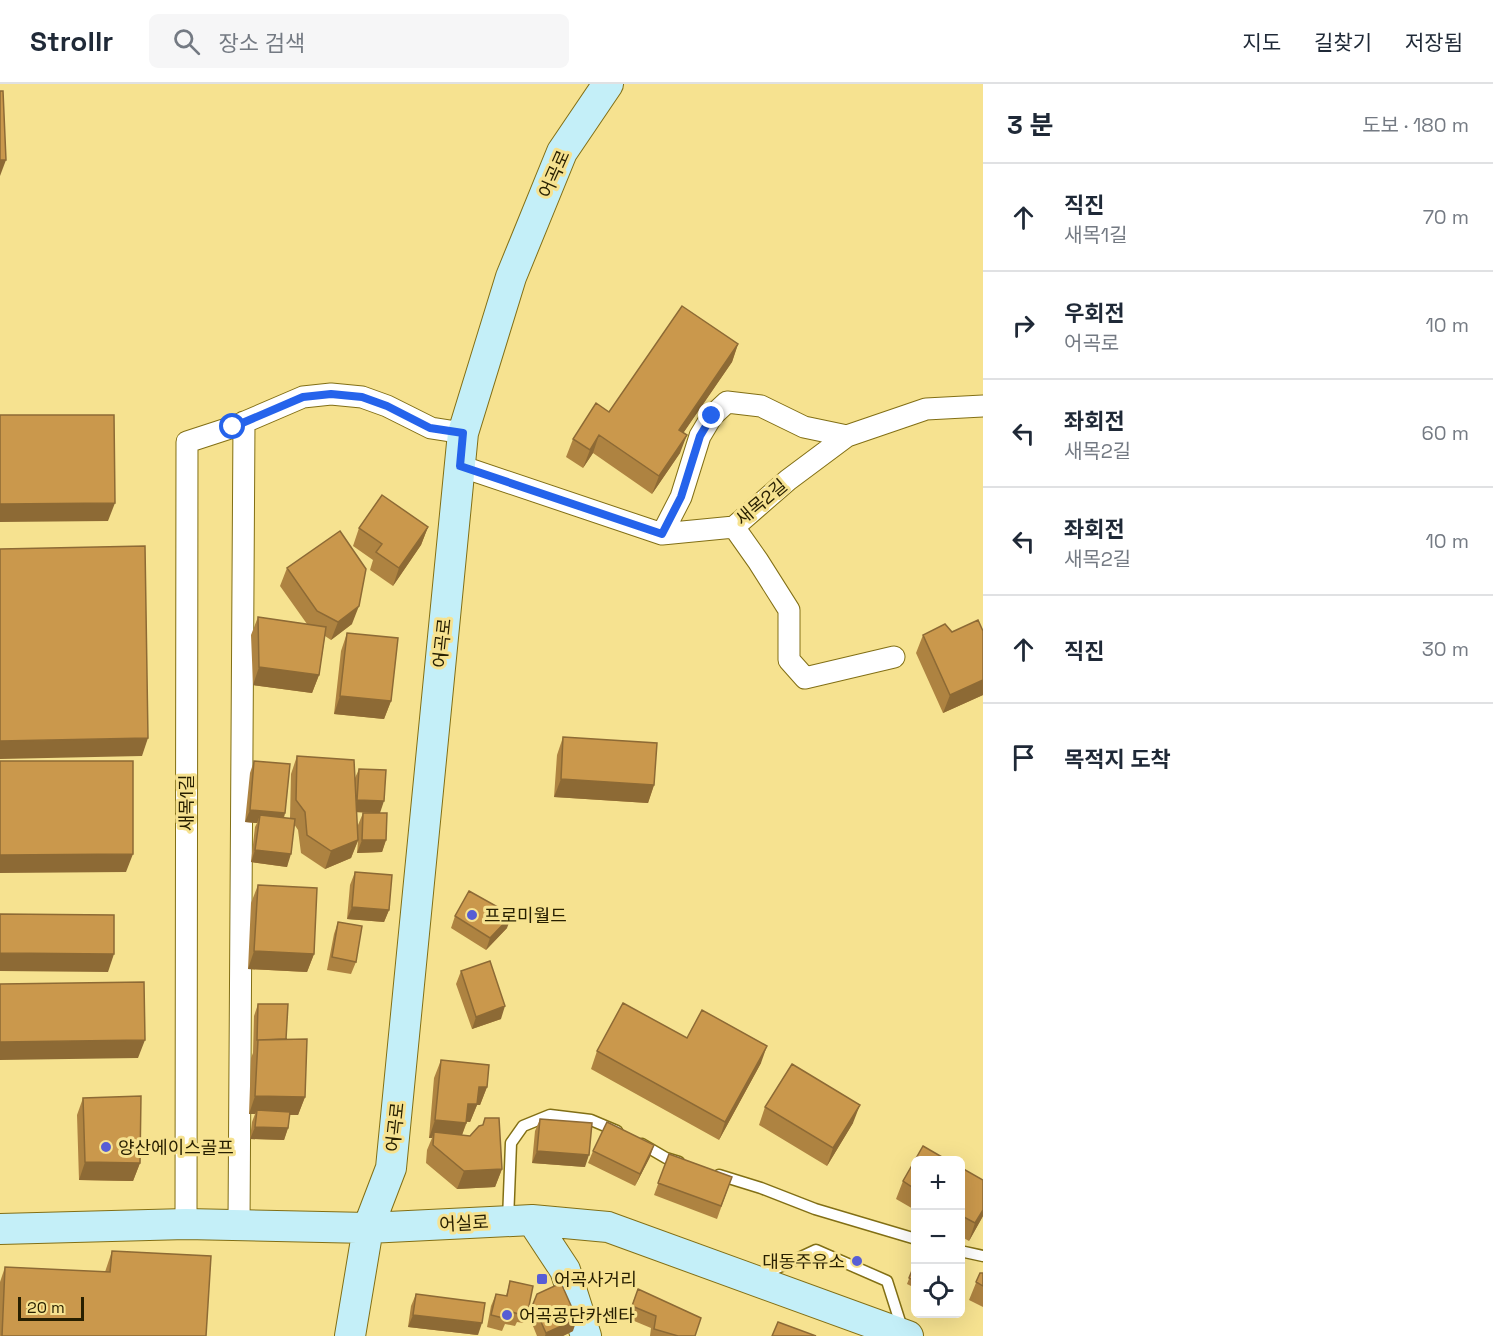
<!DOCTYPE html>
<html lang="ko">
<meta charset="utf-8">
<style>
:root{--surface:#fff;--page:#f6f6f7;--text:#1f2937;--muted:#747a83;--line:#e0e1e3}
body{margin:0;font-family:"Space Grotesk","Noto Sans KR",sans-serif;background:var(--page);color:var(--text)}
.controls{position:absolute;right:18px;bottom:18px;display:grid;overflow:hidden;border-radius:9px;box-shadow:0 6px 24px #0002}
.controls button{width:54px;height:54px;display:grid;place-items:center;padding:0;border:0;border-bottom:2px solid var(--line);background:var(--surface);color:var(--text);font:30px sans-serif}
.scale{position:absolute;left:18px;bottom:15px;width:66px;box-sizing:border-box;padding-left:6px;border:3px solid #271f00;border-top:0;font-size:16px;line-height:21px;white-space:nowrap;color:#271f00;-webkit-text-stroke:4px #f6e290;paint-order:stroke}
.stop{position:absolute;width:18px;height:18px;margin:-14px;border:4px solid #2563eb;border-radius:50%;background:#fff}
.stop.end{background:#2563eb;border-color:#fff;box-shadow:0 2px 6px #0008}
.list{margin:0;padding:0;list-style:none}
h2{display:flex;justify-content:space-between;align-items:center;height:78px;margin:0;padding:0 24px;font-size:26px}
h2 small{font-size:20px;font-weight:400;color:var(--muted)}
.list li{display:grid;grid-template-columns:39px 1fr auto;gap:18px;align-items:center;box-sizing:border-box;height:108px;padding:0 24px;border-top:2px solid var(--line)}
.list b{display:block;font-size:22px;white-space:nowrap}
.list p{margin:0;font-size:20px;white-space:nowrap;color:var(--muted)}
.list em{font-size:20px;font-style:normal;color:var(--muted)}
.icon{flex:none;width:33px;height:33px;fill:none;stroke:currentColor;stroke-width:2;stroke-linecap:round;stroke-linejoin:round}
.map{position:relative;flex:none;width:983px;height:1252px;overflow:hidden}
header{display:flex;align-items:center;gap:36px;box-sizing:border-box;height:84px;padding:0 30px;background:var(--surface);border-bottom:2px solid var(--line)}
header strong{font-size:28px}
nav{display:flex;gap:33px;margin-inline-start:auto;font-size:21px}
.search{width:420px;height:54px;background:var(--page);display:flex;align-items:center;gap:15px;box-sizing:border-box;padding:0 21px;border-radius:9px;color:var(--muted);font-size:22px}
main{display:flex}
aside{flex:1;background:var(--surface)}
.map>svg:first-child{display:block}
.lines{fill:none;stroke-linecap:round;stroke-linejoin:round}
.lane-casing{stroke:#826f15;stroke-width:13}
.street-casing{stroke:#826f15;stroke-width:23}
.secondary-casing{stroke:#826f15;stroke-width:32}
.lane{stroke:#fff;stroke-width:10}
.street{stroke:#fff;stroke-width:21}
.secondary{stroke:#c4eff8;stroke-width:30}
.wall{fill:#ae8341;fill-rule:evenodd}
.shaded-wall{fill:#8d6a35}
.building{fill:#ca984c;stroke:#8d6a35;stroke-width:1.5}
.route{stroke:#2563eb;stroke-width:8}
.poi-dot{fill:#575ed5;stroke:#f6e290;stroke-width:2}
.labels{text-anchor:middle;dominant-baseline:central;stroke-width:6;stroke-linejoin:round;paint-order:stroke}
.street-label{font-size:18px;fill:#271f00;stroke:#f6e290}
.poi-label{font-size:18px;fill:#271f00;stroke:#f6e290;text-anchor:start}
</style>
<header>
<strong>Strollr</strong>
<div class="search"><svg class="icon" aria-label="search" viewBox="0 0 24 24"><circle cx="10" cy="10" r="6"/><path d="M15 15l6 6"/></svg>장소 검색</div>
<nav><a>지도</a><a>길찾기</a><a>저장됨</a></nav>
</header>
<main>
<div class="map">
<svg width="983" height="1252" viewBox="0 0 983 1252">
<rect width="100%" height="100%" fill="#f6e290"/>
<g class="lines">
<g class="lane-casing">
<path id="lane" d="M642,1060L666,1074L679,1078
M719,1091L761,1104L815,1125L916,1155
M508,1136L511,1059L523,1042L550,1031L591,1036L617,1047
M960,1167L983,1172
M760,1192L816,1166L887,1197L902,1244"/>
</g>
<g class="street-casing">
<path id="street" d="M460,382L662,450L681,413L700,352L712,332L727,318L761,322L804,343L847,352L926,325L983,322
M734,443L758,477L789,526V576L805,594L894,573
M662,450L734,443L788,396L847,352
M186,1140L187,358L233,343L303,313L331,310L362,313L387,322L431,344L463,349
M239,1141L244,338"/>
</g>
<g class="secondary-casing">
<path id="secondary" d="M532,1136L565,1186L586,1252
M0,1145L186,1140L368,1144L532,1136L608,1143L908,1252
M350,1252L368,1144L391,1084L463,349L511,193L562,68L608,0"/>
</g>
<use href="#lane" class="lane"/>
<use href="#street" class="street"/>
<use href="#secondary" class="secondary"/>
</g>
<path class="wall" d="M738,260L732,278L683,349L680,369L652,410L593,369L583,384L566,373L573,355Z
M428,443L421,461L393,502L370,486L373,476L353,462L359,444Z
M287,484L352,540L331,556L325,552L319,591L312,609L253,601L251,551L258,533L307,540L280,502Z
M983,547V611L943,629L916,569L923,551L952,548Z
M347,549L391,617L384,635L334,630L341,567Z
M563,653L654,701L648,719L554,713L557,671Z
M297,672L355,694L359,685L380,729L386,756L382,768L357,769L358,757L351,774L325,785L301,769L298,746L294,740L287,783L251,778L255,743L257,739L245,738L250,689L254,677L285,729L284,734H290L291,690ZM356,728L376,729H363L358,741V755Z
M355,788L389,826L384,838L347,835L350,801Z
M258,801L314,870L307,888L248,885L251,819Z
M455,832L507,844L486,866L451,844Z
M338,838L356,878L351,890L327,886L334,850Z
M461,887L501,935L472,945L456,900Z
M258,920L286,955L305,1013L298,1031H289L288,1044L284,1056L250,1055L252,1038L255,1030H249L251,974L253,969L254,932Z
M687,954L761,979L719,1056L591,985L597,967Z
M441,976L487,1003L480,1021H477L470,1038H467L462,1051L470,1052L482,1042L485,1034L502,1085L495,1103L457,1105L426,1079L427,1066L432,1054H429L434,994Z
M83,1014L140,1079L133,1097L79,1096L77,1031Z
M765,1023L853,1039L827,1082L759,1041Z
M540,1035L585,1083L532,1079L535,1047Z
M593,1067L650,1073L635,1102L588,1079Z
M669,1070L732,1093L717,1135L654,1111Z
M915,1077V1126L896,1115L903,1097Z
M960,1083L983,1132L969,1157L960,1152Z
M112,1167L206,1252H0V1198L5,1183L105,1188Z
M915,1179V1204L907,1200Z
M980,1189H983V1223L969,1216Z
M510,1197L528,1227L523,1239L517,1238L515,1242L505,1240L502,1247L487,1243L491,1222L496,1210L506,1212Z
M638,1205L695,1252H650L651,1244L627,1234Z
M416,1210L478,1251L408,1243L411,1222Z
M533,1220L573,1247L563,1252H537L529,1232Z"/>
<path class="shaded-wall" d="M0,76H6L0,92Z
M738,260L732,278L673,364L679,346Z
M599,351L593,369L583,384L590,366Z
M687,351L680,369L652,410L659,392Z
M115,419L108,437L0,438V420Z
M428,443L421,461L393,502L399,484Z
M359,522L352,540L331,556L338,538Z
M259,583L319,591L312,609L253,601Z
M983,596V611L943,629L950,611Z
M340,612L391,617L384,635L334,630Z
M148,654L142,672L0,675V657Z
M561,695L654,701L648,719L554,713Z
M357,716L384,717L380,729L353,728Z
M250,726L285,729L281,741L260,731L257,739L245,738Z
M358,756L351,774L325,785L331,767Z
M362,756H386L382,768L357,769Z
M255,766L291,770L287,783L251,778Z
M133,770L126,788L0,789V771Z
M352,823L389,826L384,838L347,835Z
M512,831L507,844L486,866L490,854Z
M254,867L314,870L307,888L248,885Z
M0,869L114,870L108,888L0,887Z
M505,922L501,935L472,945L476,933Z
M145,956L138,974L0,976V958Z
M767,962L761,979L719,1056L725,1038Z
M479,1003H487L480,1021H477L470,1038L462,1037L468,1020Z
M255,1012L305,1013L298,1031L256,1030L257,1026L255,1030H249Z
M860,1021L853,1039L827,1082L833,1064Z
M435,1036L466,1039L460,1057L434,1048L432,1054H429Z
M255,1043L288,1044L284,1056L250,1055Z
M654,1061L650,1073L635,1102L640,1090Z
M537,1067L589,1071L585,1083L532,1079Z
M85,1078L140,1079L133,1097L79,1096Z
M502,1085L495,1103L457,1105L464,1087Z
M983,1126V1132L969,1157L975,1139Z
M413,1231L482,1239L478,1251L408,1243Z
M577,1235L573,1247L563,1252H545L546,1249Z"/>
<path class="building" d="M0,7H3L6,76H0Z
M682,222L738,260L679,346L687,351L659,392L599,351L590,366L573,355L596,319L609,328Z
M0,331H114L115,419L0,420Z
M382,411L428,443L399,484L376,468L382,460L359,444Z
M340,447L366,485L359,522L338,538L317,527L287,484Z
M145,462L148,654L0,657V465Z
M258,533L326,543L319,591L259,583Z
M978,536L983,547V596L950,611L923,551L945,540L952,548Z
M347,549L398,554L391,617L340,612Z
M563,653L657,659L654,701L561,695Z
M297,672L354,676L358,756L331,767L307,751L305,728L296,716Z
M0,677H133V770L0,771Z
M254,677L290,680L285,729L250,726Z
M359,685L386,686L384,717L357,716Z
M363,729H387L386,756H362Z
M260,731L295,735L291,770L255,766Z
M355,788L392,791L389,826L352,823Z
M258,801L317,804L314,870L254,867Z
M469,807L512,831L490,854L455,832Z
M0,830L114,831V870L0,869Z
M338,838L362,842L356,878L332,873Z
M490,877L505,922L476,933L461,887Z
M144,898L145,956L0,958V900Z
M623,919L687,954L702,926L767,962L725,1038L597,967Z
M258,920H288L286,955L257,956Z
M307,955L305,1013L255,1012L258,956Z
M441,976L489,981L487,1003H479L477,1020H468L466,1039L435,1036Z
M792,980L860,1021L833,1064L765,1023Z
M141,1012L140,1079L85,1078L83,1014Z
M257,1026L290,1028L288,1044L255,1043Z
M485,1034H499L502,1085L464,1087L433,1061L434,1048L470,1052L479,1042L483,1041Z
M540,1035L592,1039L589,1071L537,1067Z
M607,1038L654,1061L640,1090L593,1067Z
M923,1062L949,1077H915V1105L903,1097Z
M669,1070L732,1093L721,1122L658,1099Z
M960,1083L983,1096V1126L975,1139L960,1131Z
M112,1167L211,1172L206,1252H2L5,1183L110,1188Z
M915,1179V1197L909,1194Z
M980,1189H983V1202L976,1198Z
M510,1197L533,1202L528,1227L521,1226L519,1230L508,1227L507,1235L491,1231L496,1210L507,1212Z
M561,1199L577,1235L546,1249L533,1220L537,1210Z
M638,1205L701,1234L695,1252H678L654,1245L656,1232L632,1222Z
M416,1210L485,1219L482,1239L413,1231Z
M778,1238L816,1252H772Z"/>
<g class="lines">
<path class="route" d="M233,343L303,313L331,310L362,313L387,322L430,344L463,349L460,382L662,450L681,413L700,352L712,332"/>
</g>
<g class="poi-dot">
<circle cx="472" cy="831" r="6"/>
<circle cx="106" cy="1063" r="6"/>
<circle cx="857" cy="1177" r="6"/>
<rect x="536" y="1189" width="12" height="12" rx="3"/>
<circle cx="507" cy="1231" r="6"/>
</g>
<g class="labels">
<g class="street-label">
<text transform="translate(554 90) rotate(-66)">어곡로</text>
<text transform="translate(761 418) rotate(-40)">새목2길</text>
<text transform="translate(442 559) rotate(-84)">어곡로</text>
<text transform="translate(186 719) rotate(-90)">새목1길</text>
<text transform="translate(395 1043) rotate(-84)">어곡로</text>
<text transform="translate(464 1139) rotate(-3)">어실로</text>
</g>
<g class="poi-label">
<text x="484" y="831">프로미월드</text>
<text x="118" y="1063">양산에이스골프</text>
<text x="845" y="1177" text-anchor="end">대동주유소</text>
<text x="554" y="1195">어곡사거리</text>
<text x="519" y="1231">어곡공단카센타</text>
</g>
</g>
</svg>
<div class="controls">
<button>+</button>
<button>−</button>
<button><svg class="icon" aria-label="locate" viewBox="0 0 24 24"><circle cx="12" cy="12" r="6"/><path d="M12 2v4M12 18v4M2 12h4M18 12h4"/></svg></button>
</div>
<div class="scale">20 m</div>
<div class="stop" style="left:233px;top:343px"></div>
<div class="stop end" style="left:712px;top:332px"></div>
</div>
<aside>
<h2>3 분<small>도보 · 180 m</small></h2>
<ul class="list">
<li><svg class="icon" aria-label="ahead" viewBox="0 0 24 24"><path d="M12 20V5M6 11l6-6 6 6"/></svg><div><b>직진</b><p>새목1길</p></div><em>70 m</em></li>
<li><svg class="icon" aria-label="right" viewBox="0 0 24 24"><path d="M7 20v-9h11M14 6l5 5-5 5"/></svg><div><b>우회전</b><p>어곡로</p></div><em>10 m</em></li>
<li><svg class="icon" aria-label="left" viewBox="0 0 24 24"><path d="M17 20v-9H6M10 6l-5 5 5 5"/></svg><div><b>좌회전</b><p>새목2길</p></div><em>60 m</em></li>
<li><svg class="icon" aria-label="left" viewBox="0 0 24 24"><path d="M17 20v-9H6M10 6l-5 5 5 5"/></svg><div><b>좌회전</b><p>새목2길</p></div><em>10 m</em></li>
<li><svg class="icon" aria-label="ahead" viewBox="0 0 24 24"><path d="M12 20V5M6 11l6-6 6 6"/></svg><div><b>직진</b></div><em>30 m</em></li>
<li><svg class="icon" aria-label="arrive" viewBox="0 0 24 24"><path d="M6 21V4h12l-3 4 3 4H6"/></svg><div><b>목적지 도착</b></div></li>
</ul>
</aside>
</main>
